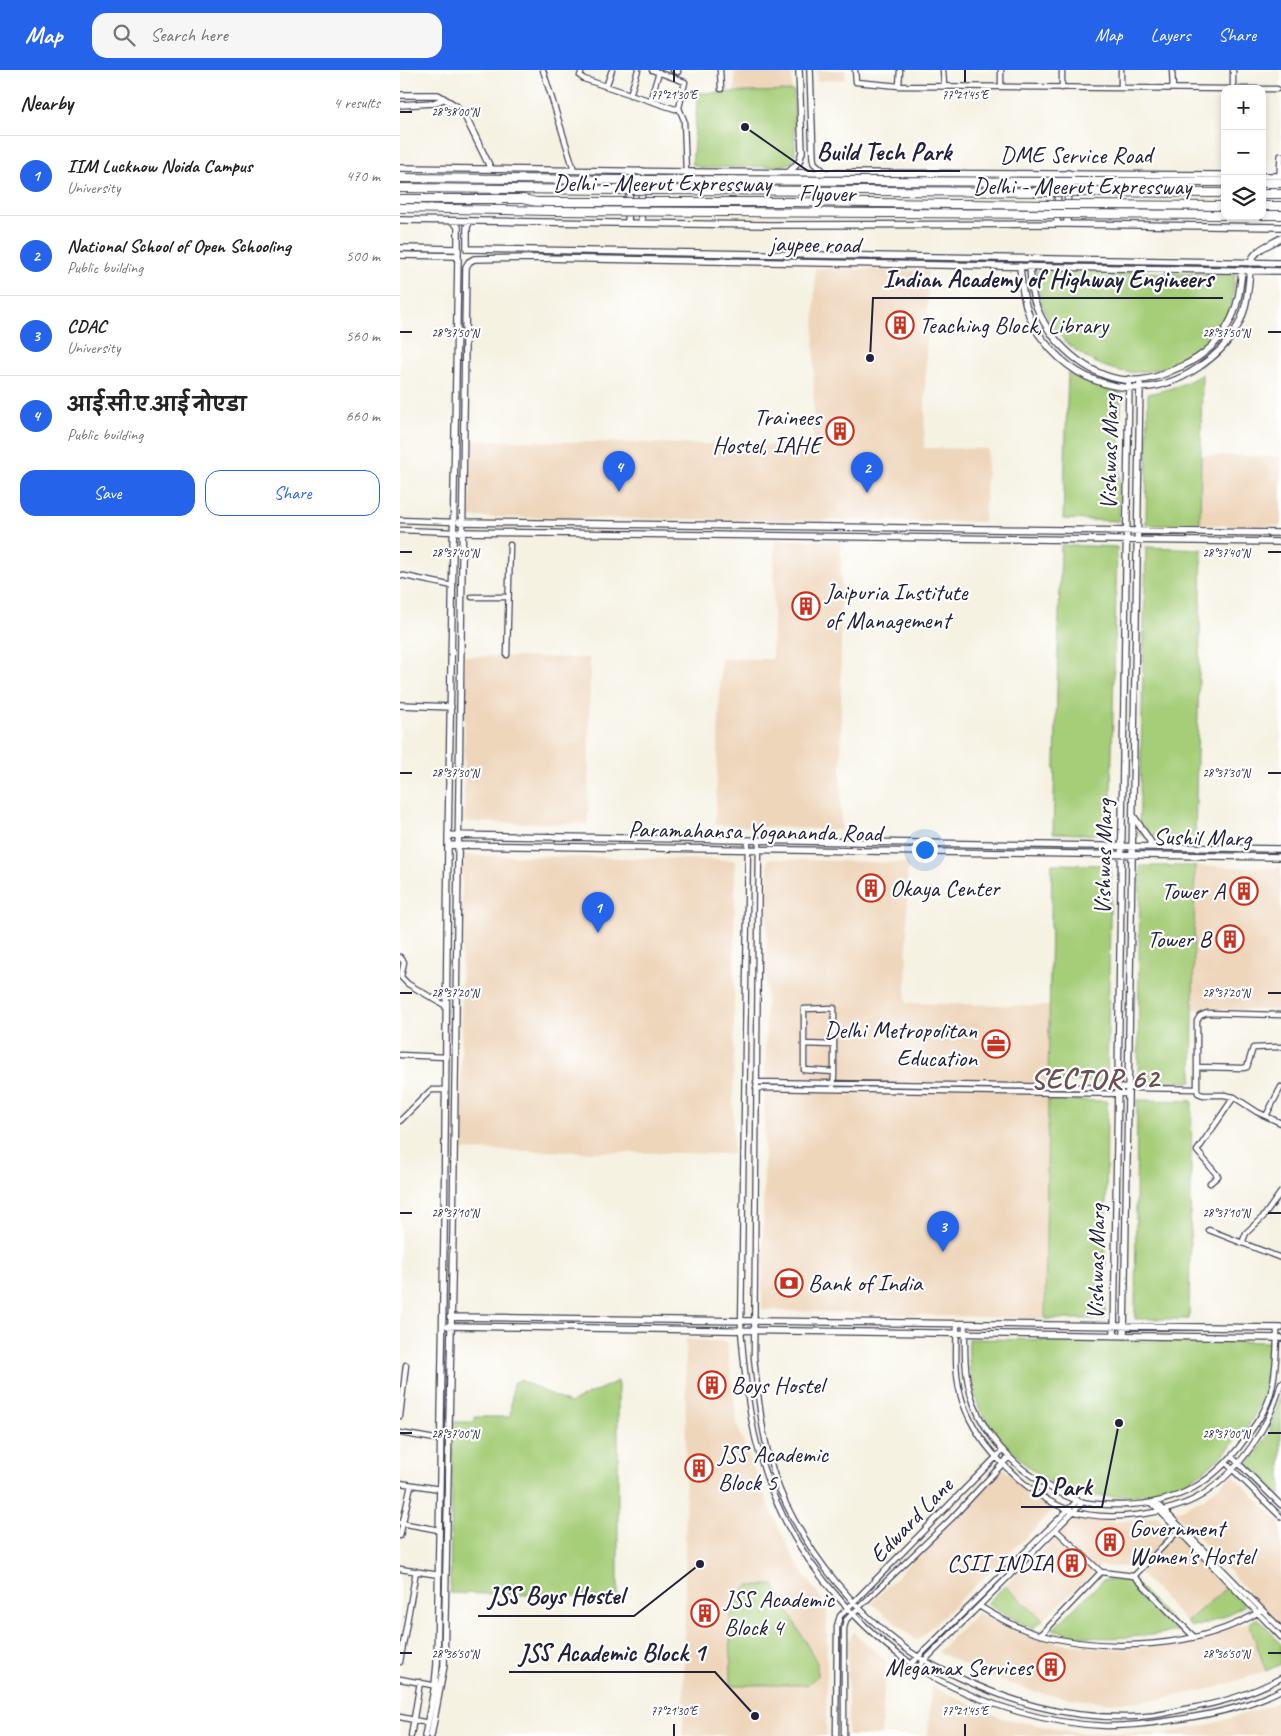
<!DOCTYPE html>
<meta charset="utf-8">
<style>
:root{--surface:#fff;--page:#f6f6f6;--text:#222;--muted:#767676;--line:#e0e0e0;--accent:#2563eb}
body{margin:0;font-family:Caveat,"Playpen Sans Deva",sans-serif;background:var(--page);color:var(--text)}
.controls{position:absolute;right:15px;top:15px;display:grid;overflow:hidden;border-radius:10px;box-shadow:0 2px 8px #0003}
.controls button{width:45px;height:45px;display:grid;place-items:center;padding:0;border:0;border-bottom:1px solid var(--line);background:var(--surface);color:var(--text);font:25px sans-serif}
.you{position:absolute;left:524px;top:779px;width:18px;height:18px;margin:-12px;border:4px solid #fff;border-radius:50%;background:#1a73e8;box-shadow:0 0 0 8px #1a73e833}
.badge{display:grid;place-items:center;width:32px;height:32px;border-radius:50%;background:var(--accent);color:#fff;font-size:16px;font-weight:700}
.pin{position:absolute;translate:-50% -41px;filter:drop-shadow(0 1px 2px #0008)}
.pin::after{content:'';position:absolute;top:26px;width:18px;height:15px;background:inherit;clip-path:polygon(0 0,100% 0,50% 100%)}
.list{margin:0;padding:0;list-style:none}
h2{display:flex;justify-content:space-between;align-items:center;height:65px;margin:0;padding:0 20px;font-size:21px}
h2 small{font-size:16px;font-weight:400;color:var(--muted)}
.list li{display:grid;grid-template-columns:32px 1fr auto;gap:15px;align-items:center;box-sizing:border-box;height:80px;padding:0 20px;border-top:1px solid var(--line)}
.list b{display:block;font-size:19px;white-space:nowrap}
.list p{margin:0;font-size:16px;white-space:nowrap;color:var(--muted)}
.list em{font-size:16px;font-style:normal;color:var(--muted)}
.actions{display:flex;gap:10px;padding:15px 20px}
.actions a{flex:1;padding:11px 0;border:1px solid var(--accent);border-radius:15px;text-align:center;font-size:18px;color:var(--accent)}
.actions .main{background:var(--accent);color:#fff}
.icon{flex:none;width:28px;height:28px;fill:none;stroke:currentColor;stroke-width:2;stroke-linecap:round;stroke-linejoin:round}
.map{position:relative;flex:none;width:881px;height:1666px;overflow:hidden}
header{display:flex;align-items:center;gap:30px;box-sizing:border-box;height:70px;padding:0 25px;background:var(--accent);color:#fff}
header strong{font-size:24px}
nav{display:flex;gap:28px;margin-inline-start:auto;font-size:18px}
.search{width:350px;height:45px;background:var(--page);display:flex;align-items:center;gap:12px;box-sizing:border-box;padding:0 18px;border-radius:15px;color:var(--muted);font-size:19px}
main{display:flex}
aside{flex:1;background:var(--surface)}
.map>svg:first-child{display:block}
.built{fill:#eed6bb}
.green{fill:#a6cd78;stroke:#64785a}
.lines{fill:none;stroke-linecap:round;stroke-linejoin:round}
.minor-casing{stroke:#424154;stroke-width:7}
.tertiary-casing{stroke:#424154;stroke-width:8}
.trunk-casing{stroke:#424154;stroke-width:10}
.motorway-casing{stroke:#424154;stroke-width:10}
.minor{stroke:#fff;stroke-width:4.5}
.tertiary{stroke:#fff;stroke-width:5.5}
.trunk{stroke:#fff;stroke-width:8}
.motorway{stroke:#fff;stroke-width:8}
.trunk-bridge-casing{stroke:#424154;stroke-width:10;stroke-linecap:butt}
.motorway-bridge-casing{stroke:#424154;stroke-width:10;stroke-linecap:butt}
.trunk-bridge{stroke:#fff;stroke-width:8}
.motorway-bridge{stroke:#fff;stroke-width:8}
.ticks{fill:none;stroke:#22223b;stroke-width:2}
.labels{text-anchor:middle;dominant-baseline:central;stroke-width:4.5;stroke-linejoin:round;paint-order:stroke}
.street-label{font-size:24px;fill:#22223b;stroke:#fff}
.poi-label{font-size:24px;fill:#22223b;stroke:#fff;text-anchor:start}
.district-label{font-size:29px;font-weight:bold;letter-spacing:1px;fill:#6c5053;stroke:#fff}
.ticks-label{font-size:12px;text-anchor:middle;fill:#22223b;stroke:#fff;stroke-width:4.5;stroke-linejoin:round;paint-order:stroke}
.leader{fill:none;stroke:#22223b;stroke-width:2}
.callout-dot{fill:#22223b;stroke:#fff;stroke-width:2}
.callout-label{font-size:25px;text-anchor:middle;font-weight:bold;fill:#22223b;stroke:#fff;stroke-width:4.5;stroke-linejoin:round;paint-order:stroke}
</style>
<header>
<strong>Map</strong>
<div class="search"><svg class="icon" aria-label="search" viewBox="0 0 24 24"><circle cx="10" cy="10" r="6"/><path d="M15 15l6 6"/></svg>Search here</div>
<nav><a>Map</a><a>Layers</a><a>Share</a></nav>
</header>
<main>
<aside>
<h2>Nearby<small>4 results</small></h2>
<ul class="list">
<li><span class="badge">1</span><div><b>IIM Lucknow Noida Campus</b><p>University</p></div><em>470 m</em></li>
<li><span class="badge">2</span><div><b>National School of Open Schooling</b><p>Public building</p></div><em>500 m</em></li>
<li><span class="badge">3</span><div><b>CDAC</b><p>University</p></div><em>560 m</em></li>
<li><span class="badge">4</span><div><b>आई.सी.ए.आई नोएडा</b><p>Public building</p></div><em>660 m</em></li>
</ul>
<div class="actions"><a class="main">Save</a><a>Share</a></div>
</aside>
<div class="map">
<svg width="881" height="1666" viewBox="0 0 881 1666">
<rect width="100%" height="100%" fill="#fff"/>
<filter id="ink" filterUnits="userSpaceOnUse"><feTurbulence type="fractalNoise" baseFrequency=".02" numOctaves="2"/><feDisplacementMap in="SourceGraphic" scale="10" xChannelSelector="R" yChannelSelector="G"/><feConvolveMatrix kernelMatrix="1 2 1 2 8 2 1 2 1" color-interpolation-filters="sRGB"/></filter>
<filter id="wash" filterUnits="userSpaceOnUse"><feTurbulence type="fractalNoise" baseFrequency=".0096" numOctaves="4" result="noise"/><feDisplacementMap in="SourceGraphic" scale="20" xChannelSelector="R" yChannelSelector="G"/><feGaussianBlur stdDeviation="1.12" result="paint"/><feColorMatrix in="noise" values="0 0 0 0 0 0 0 0 0 0 0 0 0 0 0 0 0 1.4 0 .05"/><feComposite in="paint" operator="in"/></filter>
<g filter="url(#wash)">
<rect width="100%" height="100%" fill="#f5f2e2"/>
<path class="built" d="M335,0H392V24L335,25Z
M417,0H445L446,9L417,11Z
M415,198L528,201L524,378L588,379L584,452L70,447L71,370L413,376Z
M801,385L881,387V456L800,455Z
M375,470L441,471V760L315,755L321,589H372Z
M65,586L190,588L188,754L64,752Z
M62,785L335,790L333,1084L61,1080Z
M368,789L508,793L506,933L649,936L645,1249L362,1240Z
M795,796L881,798V940L793,939Z
M286,1269L326,1272L338,1358L365,1427L393,1487L427,1537L426,1666H283L285,1539Z
M603,1398L638,1431L655,1439L517,1571L471,1533Z
M833,1405L881,1454V1558L775,1442L804,1428Z
M757,1446L827,1517L786,1552L734,1497L700,1496L643,1550L605,1516L676,1449L715,1452Z
M577,1543L624,1564L658,1573L713,1579L756,1577L793,1570L849,1553L866,1601L815,1618L755,1630L710,1633L668,1628L632,1621L590,1607L538,1582Z
M453,1562L486,1591L481,1666H448V1572Z
M531,1616L601,1648L678,1663L762,1664L815,1653L869,1636L881,1630V1666H528Z"/>
<path class="green" d="M394,21L395,91L381,96L302,98L292,94L298,23Z
M635,201L835,204C834,217 833,233 828,245C822,258 811,273 800,281C781,294 751,304 727,302C700,299 673,282 656,261C643,246 637,220 635,201Z
M668,302L681,311L721,323L719,451L663,449Z
M802,304L800,455H746L748,324C767,320 785,315 802,304Z
M661,475L717,477L710,765L653,763Z
M746,477L802,479L795,767L739,765Z
M652,794L711,795L707,1012L648,1011Z
M740,796H795L792,1012L738,1011Z
M648,1030L707,1031L705,1249H645Z
M737,1030L792,1031L789,1249H735Z
M569,1269L872,1272C870,1294 867,1318 858,1339C852,1350 844,1361 836,1370C804,1410 765,1427 714,1426C704,1426 693,1427 684,1425C657,1420 631,1401 613,1382C602,1371 591,1360 584,1347C571,1325 568,1295 569,1269Z
M120,1310L169,1333L218,1311V1527L50,1523L53,1352H75V1347H110L113,1313Z
M881,1322V1435L845,1398L869,1364Z
M703,1510L734,1511L780,1561C747,1566 709,1571 675,1565C668,1564 660,1561 653,1559Z
M374,1515L417,1593V1606L407,1615H331L330,1546L336,1529L347,1516Z
M605,1516L643,1550L633,1559L593,1538L587,1533Z
M827,1517L845,1535L822,1548L792,1558L786,1552Z
M858,1548L881,1574V1594L866,1601L849,1553Z"/>
</g>
<g filter="url(#ink)">
<g class="lines">
<g class="minor-casing">
<path id="minor" d="M143,0L174,100
M182,0L180,6L184,9L275,39L279,38L285,12L252,0
M273,0L278,2V0
M320,0L321,19
M455,0L456,12L499,16L833,19
M543,0L544,16
M721,0V18
M772,0L773,18
M833,0V19H861
M499,16L500,0
M206,17L212,0
M601,17V0
M662,18V0
M862,19H877
M230,25L238,0
M250,31L259,2
M279,38L284,50L286,102
M0,450L54,452
M0,460L54,462
M0,505L53,516
M72,527H108
M107,585L110,475
M348,770L341,1260C346,1320 351,1375 376,1431C405,1499 470,1573 535,1608C587,1636 648,1654 707,1656C732,1656 756,1653 780,1649C815,1644 850,1636 881,1620
M359,770L354,1287C359,1337 364,1389 386,1434C413,1490 455,1541 505,1578C521,1590 540,1599 558,1607C611,1632 661,1647 721,1647C730,1647 739,1647 747,1646C760,1645 772,1642 785,1639C818,1634 851,1624 881,1608
M0,887L4,892L1,907L8,914L46,936
M404,974L434,975
M0,985L46,987
M797,997L843,998L847,997L853,978L881,977
M356,1012L797,1019V951L800,946L807,943L881,945
M433,1016L434,1006V938L404,939V1000L434,1002
M356,1018L728,1024
M797,1019L798,1023L803,1025H824L834,1027L857,1042L881,1053
M866,1046L881,1017
M0,1051L31,1020H45
M810,1113L818,1106L797,1081L834,1027
M809,1160L881,1188
M842,1173L846,1163L864,1146L881,1122
M557,1254C556,1281 554,1307 563,1333C572,1358 588,1380 607,1398C624,1415 646,1432 669,1440C706,1453 769,1445 802,1425C840,1401 870,1356 881,1313
M565,1254C565,1277 564,1300 570,1322C579,1357 606,1389 635,1408C650,1418 666,1428 683,1432C696,1435 710,1435 724,1435C778,1434 815,1412 845,1369C855,1355 865,1342 870,1326C876,1305 877,1280 877,1258
M0,1346L6,1295
M0,1363L41,1370
M832,1387L881,1435
M826,1393L881,1447
M0,1413L40,1419
M756,1432L881,1559
M752,1433L881,1567
M1,1453L39,1460
M656,1460L701,1502
M0,1466L11,1415
M0,1499L39,1505
M734,1506L778,1461
M579,1536C597,1547 616,1558 637,1564C705,1583 801,1579 862,1540
M641,1565L701,1502L734,1506L794,1567
M0,1592L16,1501
M512,1593L678,1430
M518,1597L683,1432
M0,1609L37,1616
M0,1647L28,1653
M11,1666L20,1612
M436,1666L437,1556L440,1546L603,1380
M444,1666V1559L446,1550L551,1449L609,1387"/>
</g>
<g class="tertiary-casing">
<path id="tertiary" d="M410,0L413,88L414,93L423,101
M0,25H38L56,36L66,48L91,99
M0,35L34,33L43,29
M0,98L286,102L825,105
M389,102L399,92L402,82L399,0
M862,106H881
M880,106L881,86
M0,150L368,155L667,154L881,157
M70,151L67,157V179L881,193
M228,153L230,107L228,101
M242,153L241,146L242,101
M657,154L658,108
M667,154L668,103
M0,178L58,179
M0,185L58,186
M850,193C856,178 868,176 881,168
M620,196C622,223 626,250 644,271C683,321 747,333 799,297C814,287 827,275 836,259C847,241 848,220 850,200
M630,196C631,210 631,225 637,238C653,277 695,314 740,310C751,309 763,305 773,300C795,292 817,276 828,255C838,238 840,219 842,200
M59,452L881,463
M58,462L881,472
M0,635L51,637
M734,747L754,777
M48,765L881,779
M48,775L881,787
M50,1247L881,1258
M48,1256L881,1268
M714,1266L729,309
M724,1266L740,310
M25,1666L35,1615L37,1594L44,1164L48,775L58,186V157L53,151
M31,1666L44,1596L53,1163L66,197L69,192L74,189L136,188L881,201"/>
</g>
<g class="trunk-casing">
<path id="trunk" d="M0,108L227,110
M244,110L655,112
M672,112H825
M862,113H881
M862,145H881"/>
</g>
<g class="motorway-casing">
<path id="motorway" d="M0,118L226,120
M244,120L654,122
M670,122L825,123
M862,124H881
M0,129H123L136,132H226
M245,132H387L654,135
M671,135L825,136
M862,136H881"/>
</g>
<use href="#minor" class="minor"/>
<use href="#tertiary" class="tertiary"/>
<use href="#trunk" class="trunk"/>
<use href="#motorway" class="motorway"/>
<g class="trunk-bridge-casing">
<path id="trunk-bridge" d="M227,110H244
M655,112H672
M0,138L151,141L825,145"/>
</g>
<g class="motorway-bridge-casing">
<path id="motorway-bridge" d="M226,120H244
M654,122H670
M226,132H245
M654,135H671"/>
</g>
<use href="#trunk-bridge" class="trunk-bridge"/>
<use href="#motorway-bridge" class="motorway-bridge"/>
</g>
</g>
<path class="ticks" d="M274,0V12M565,0V12M0,42H12M0,262H12M868,262H881M0,482H12M868,482H881M0,703H12M868,703H881M0,923H12M868,923H881M0,1143H12M868,1143H881M0,1363H12M868,1363H881M0,1583H12M868,1583H881M274,1654V1666M565,1654V1666"/>
<defs>
<g id="building-ring" transform="scale(1.4375)"><circle r="9.5" fill="#fff" stroke="#c8321e" stroke-width="1.5"/><path d="M-4-6H4V6H1V3H-1V6H-4ZM-2.5-4.3h1.7v1.8h-1.7ZM.8-4.3h1.7v1.8H.8ZM-2.5-1h1.7V.8h-1.7ZM.8-1h1.7V.8H.8Z" fill="#c8321e"/></g>
<g id="office-ring" transform="scale(1.4375)"><circle r="9.5" fill="#fff" stroke="#c8321e" stroke-width="1.5"/><path d="M-6-3h4V-5.5h4V-3h4V5H-6ZM-1-4.5V-3h2v-1.5ZM-6 0V1H6V0Z" fill="#c8321e"/></g>
<g id="bank-ring" transform="scale(1.4375)"><circle r="9.5" fill="#fff" stroke="#c8321e" stroke-width="1.5"/><path d="M-6-4H6V4H-6ZM0-2.3a2.3 2.3 0 1 0 0 4.6a2.3 2.3 0 1 0 0-4.6Z" fill="#c8321e"/></g>
</defs>
<g fill-rule="evenodd">
<use href="#building-ring" x="500" y="255"/>
<use href="#building-ring" x="440" y="361"/>
<use href="#building-ring" x="406" y="536"/>
<use href="#building-ring" x="471" y="818"/>
<use href="#building-ring" x="844" y="821"/>
<use href="#building-ring" x="830" y="869"/>
<use href="#office-ring" x="596" y="974"/>
<use href="#bank-ring" x="389" y="1213"/>
<use href="#building-ring" x="312" y="1315"/>
<use href="#building-ring" x="299" y="1398"/>
<use href="#building-ring" x="710" y="1472"/>
<use href="#building-ring" x="672" y="1493"/>
<use href="#building-ring" x="305" y="1543"/>
<use href="#building-ring" x="651" y="1597"/>
</g>
<g class="labels">
<g class="street-label">
<text x="676" y="85">DME Service Road</text>
<text x="262" y="113">Delhi - Meerut Expressway</text>
<text x="682" y="116">Delhi - Meerut Expressway</text>
<text x="427" y="123">Flyover</text>
<text transform="translate(415 174) rotate(1)">jaypee road</text>
<text transform="translate(709 382) rotate(-89)">Vishwas Marg</text>
<text transform="translate(355 761) rotate(1)">Paramahansa Yogananda Road</text>
<text transform="translate(802 767) rotate(1)">Sushil Marg</text>
<text transform="translate(703 787) rotate(-89)">Vishwas Marg</text>
<text transform="translate(696 1192) rotate(-89)">Vishwas Marg</text>
<text transform="translate(511 1450) rotate(-46)">Edward Lane</text>
</g>
<g class="poi-label">
<text x="519" y="255">Teaching Block, Library</text>
<text x="421" y="347" text-anchor="end">Trainees<tspan x="421" dy="28">Hostel, IAHE</tspan></text>
<text x="425" y="522">Jaipuria Institute<tspan x="425" dy="28">of Management</tspan></text>
<text x="490" y="818">Okaya Center</text>
<text x="825" y="821" text-anchor="end">Tower A</text>
<text x="811" y="869" text-anchor="end">Tower B</text>
<text x="577" y="960" text-anchor="end">Delhi Metropolitan<tspan x="577" dy="28">Education</tspan></text>
<text x="408" y="1213">Bank of India</text>
<text x="331" y="1315">Boys Hostel</text>
<text x="318" y="1384">JSS Academic<tspan x="318" dy="28">Block 5</tspan></text>
<text x="729" y="1458">Government<tspan x="729" dy="28">Women's Hostel</tspan></text>
<text x="653" y="1493" text-anchor="end">CSII INDIA</text>
<text x="324" y="1529">JSS Academic<tspan x="324" dy="28">Block 4</tspan></text>
<text x="632" y="1597" text-anchor="end">Megamax Services</text>
</g>
<g class="district-label">
<text x="695" y="1008">SECTOR 62</text>
</g>
</g>
<g class="ticks-label">
<text x="274" y="29">77°21'30"E</text>
<text x="565" y="29">77°21'45"E</text>
<text x="55" y="46">28°38'00"N</text>
<text x="55" y="267">28°37'50"N</text>
<text x="826" y="267">28°37'50"N</text>
<text x="55" y="487">28°37'40"N</text>
<text x="826" y="487">28°37'40"N</text>
<text x="55" y="707">28°37'30"N</text>
<text x="826" y="707">28°37'30"N</text>
<text x="55" y="927">28°37'20"N</text>
<text x="826" y="927">28°37'20"N</text>
<text x="55" y="1147">28°37'10"N</text>
<text x="826" y="1147">28°37'10"N</text>
<text x="55" y="1368">28°37'00"N</text>
<text x="826" y="1368">28°37'00"N</text>
<text x="55" y="1588">28°36'50"N</text>
<text x="826" y="1588">28°36'50"N</text>
<text x="274" y="1645">77°21'30"E</text>
<text x="565" y="1645">77°21'45"E</text>
</g>
<path class="leader" d="M345 57L408 101H560M470 288L473 228H823M719 1353L702 1437H621M300 1494L234 1546H78M355 1646L315 1602H109"/>
<g class="callout-dot">
<circle cx="345" cy="57" r="5"/>
<circle cx="470" cy="288" r="5"/>
<circle cx="719" cy="1353" r="5"/>
<circle cx="300" cy="1494" r="5"/>
<circle cx="355" cy="1646" r="5"/>
</g>
<g class="callout-label">
<text x="484" y="90">Build Tech Park</text>
<text x="648" y="217">Indian Academy of Highway Engineers</text>
<text x="661" y="1425">D Park</text>
<text x="156" y="1534">JSS Boys Hostel</text>
<text x="212" y="1591">JSS Academic Block 1</text>
</g>
</svg>
<div class="controls">
<button>+</button>
<button>−</button>
<button><svg class="icon" aria-label="layers" viewBox="0 0 24 24"><path d="M12 4l9 5-9 5-9-5zM3 14l9 5 9-5"/></svg></button>
</div>
<div class="you"></div>
<div class="pin badge" style="left:198px;top:863px">1</div>
<div class="pin badge" style="left:467px;top:423px">2</div>
<div class="pin badge" style="left:543px;top:1182px">3</div>
<div class="pin badge" style="left:219px;top:422px">4</div>
</div>
</main>
